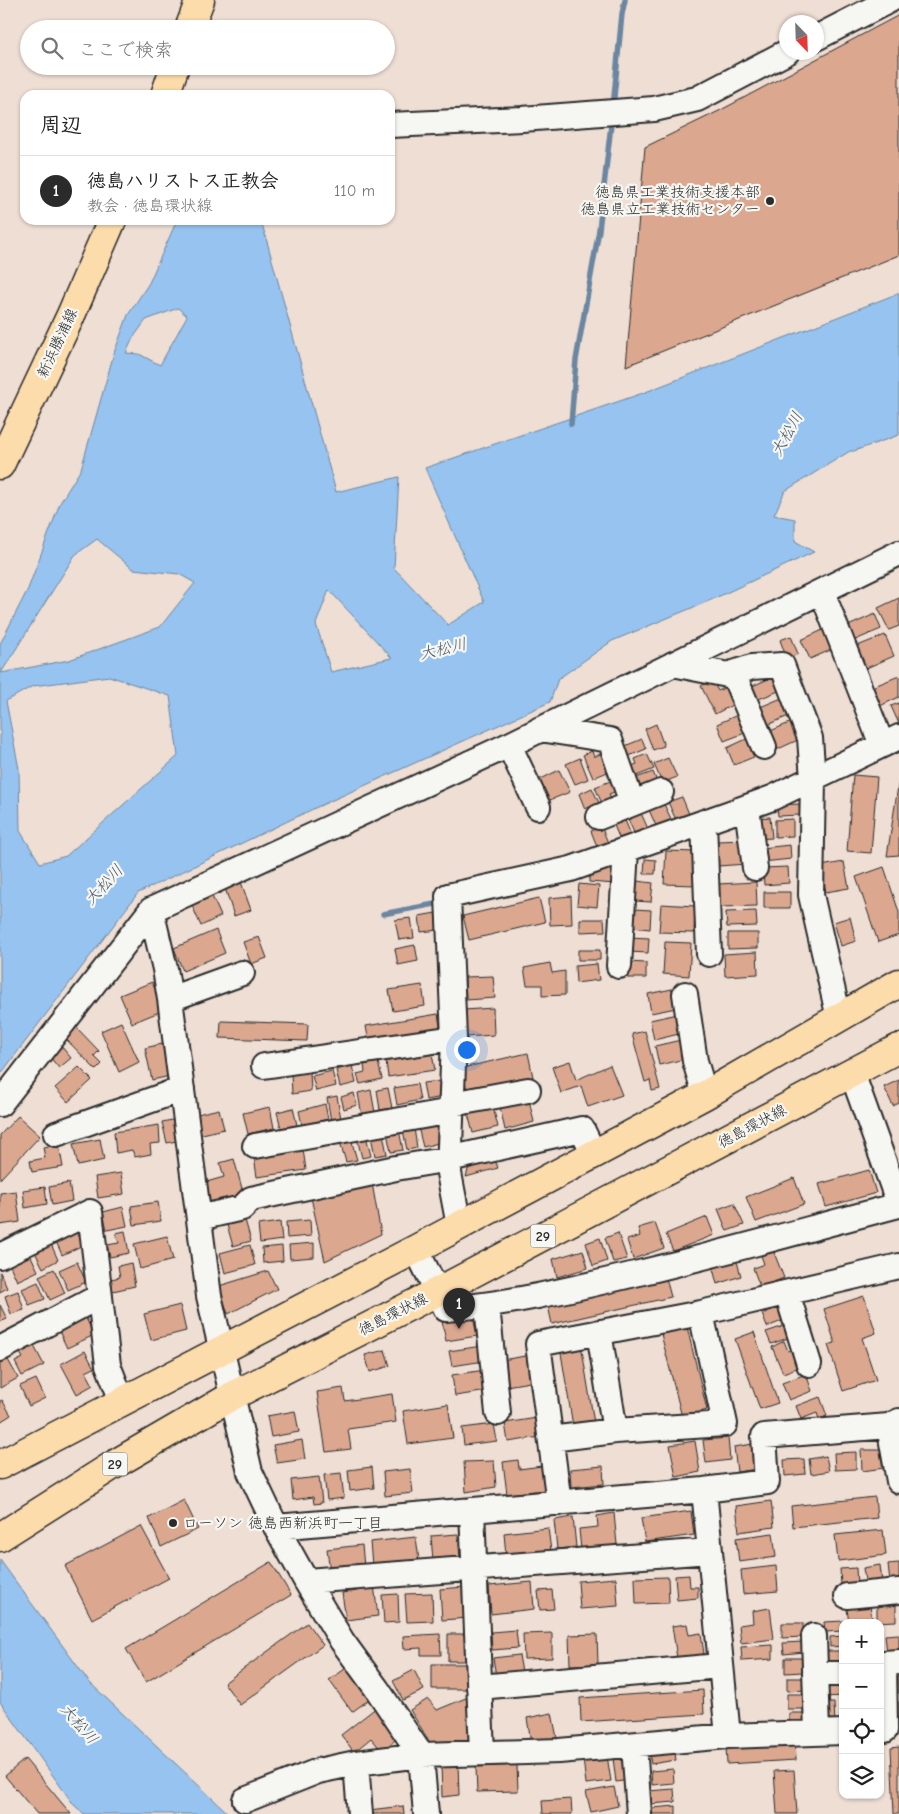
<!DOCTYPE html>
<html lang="ja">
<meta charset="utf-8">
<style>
:root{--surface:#fff;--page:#f6f6f6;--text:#202124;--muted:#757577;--line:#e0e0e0;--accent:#2b2b2b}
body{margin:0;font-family:"Comic Neue","Klee One",sans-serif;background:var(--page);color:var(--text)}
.controls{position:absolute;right:15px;bottom:15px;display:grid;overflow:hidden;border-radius:10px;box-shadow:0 1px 4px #0004}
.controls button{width:45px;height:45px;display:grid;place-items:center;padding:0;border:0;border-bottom:1px solid var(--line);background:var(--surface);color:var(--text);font:25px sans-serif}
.compass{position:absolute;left:779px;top:15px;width:45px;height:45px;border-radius:50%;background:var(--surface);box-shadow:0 1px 4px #0004;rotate:157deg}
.you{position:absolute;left:466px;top:1049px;width:18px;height:18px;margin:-12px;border:4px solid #fff;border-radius:50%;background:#1a73e8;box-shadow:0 0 0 8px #1a73e833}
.badge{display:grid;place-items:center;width:32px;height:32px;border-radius:50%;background:var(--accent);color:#fff;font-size:16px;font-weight:700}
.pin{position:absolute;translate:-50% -41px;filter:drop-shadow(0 1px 2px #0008)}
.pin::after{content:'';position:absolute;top:26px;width:18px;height:15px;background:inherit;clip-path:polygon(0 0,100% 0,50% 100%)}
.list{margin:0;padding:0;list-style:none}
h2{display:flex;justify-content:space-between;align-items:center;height:65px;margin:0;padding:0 20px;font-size:21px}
h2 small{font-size:16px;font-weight:400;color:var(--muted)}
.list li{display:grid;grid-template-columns:32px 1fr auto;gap:15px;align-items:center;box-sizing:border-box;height:70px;padding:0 20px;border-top:1px solid var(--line)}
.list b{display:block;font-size:19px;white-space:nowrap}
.list p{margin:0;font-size:16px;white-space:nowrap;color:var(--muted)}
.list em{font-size:16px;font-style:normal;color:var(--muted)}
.icon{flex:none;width:28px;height:28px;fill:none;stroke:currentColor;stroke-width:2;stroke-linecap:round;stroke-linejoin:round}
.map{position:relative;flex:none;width:899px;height:1814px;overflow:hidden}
.search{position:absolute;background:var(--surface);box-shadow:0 1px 4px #0004;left:20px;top:20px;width:375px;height:55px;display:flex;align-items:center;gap:12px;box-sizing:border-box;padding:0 18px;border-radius:28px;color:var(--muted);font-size:19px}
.panel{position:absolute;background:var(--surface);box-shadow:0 1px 4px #0004;left:20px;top:90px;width:375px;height:135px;border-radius:15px}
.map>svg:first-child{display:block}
.water{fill:#96c3f0;stroke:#6b86a1;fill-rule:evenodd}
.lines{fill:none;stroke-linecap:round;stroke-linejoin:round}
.stream{stroke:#6b86a1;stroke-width:5.5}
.building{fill:#dba78f;stroke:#2b2b2b}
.minor-casing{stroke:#2b2b2b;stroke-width:28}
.major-casing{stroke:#2b2b2b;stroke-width:31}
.minor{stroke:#f6f6f2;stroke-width:24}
.major{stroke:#fddcac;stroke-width:28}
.poi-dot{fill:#2b2b2b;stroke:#f6f6f2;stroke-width:2}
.labels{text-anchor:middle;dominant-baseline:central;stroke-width:4.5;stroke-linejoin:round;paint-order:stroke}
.shield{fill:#f6f6f2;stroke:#686867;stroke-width:1}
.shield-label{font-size:14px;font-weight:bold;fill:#2b2b2b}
.poi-label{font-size:15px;fill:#2b2b2b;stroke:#f6f6f2;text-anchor:end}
.street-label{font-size:15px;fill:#2b2b2b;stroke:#f6f6f2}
.water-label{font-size:16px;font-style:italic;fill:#4b5966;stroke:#f6f6f2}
</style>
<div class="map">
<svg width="899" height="1814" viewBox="0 0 899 1814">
<rect width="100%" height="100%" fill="#eeded4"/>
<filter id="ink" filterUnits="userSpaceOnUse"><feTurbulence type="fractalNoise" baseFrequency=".02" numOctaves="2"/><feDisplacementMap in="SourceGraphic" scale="10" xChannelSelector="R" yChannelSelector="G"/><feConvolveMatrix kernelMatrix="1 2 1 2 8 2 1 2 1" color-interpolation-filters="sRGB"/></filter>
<g filter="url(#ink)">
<path class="water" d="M177,220H261L336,492L399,477L394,568L448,625L484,602L425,468L643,393L899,293V435L854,451H850L785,491L774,515L795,519V541L814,552L711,600L612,641L558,679L550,702L315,808L138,893L0,1075V644L28,589L60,503L81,469L114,353L128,315L149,283ZM178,308L187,316L160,365L139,354L126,353L133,338L146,320ZM97,539L133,569L179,574L195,583L160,627L69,660L1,673L75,555ZM329,590L391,657V658L331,672L316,624ZM109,676L170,696L178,756L66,856L40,863L20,831L19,769L6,701L33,686Z
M0,1560L89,1682L229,1814H84L74,1805L0,1702Z"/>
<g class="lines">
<path class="stream" d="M613,107L622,14L625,0
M571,424L576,360L599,230L612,116
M383,914L440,903"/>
</g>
<path class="building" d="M899,15V255L626,366L645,147L721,110Z
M899,598V626L889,630L878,608Z
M875,614L881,629L853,641L846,627Z
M825,629L833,649L810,659L801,640Z
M885,635L894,656L864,669L855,647Z
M791,636L798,654L787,659L780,640Z
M775,676L781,690L754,701L748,688Z
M899,676V697L880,706L872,687Z
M712,680L718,691L730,685L738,702L715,714L701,686Z
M784,697L791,715L765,726L758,708Z
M899,703V724L891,706Z
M742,713L750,731L724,741L717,724Z
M792,722L800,739L776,750L768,732Z
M656,724L664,746L653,750L645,729Z
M753,736L761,754L734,765L727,748Z
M642,739L646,749L629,756L625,746Z
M592,751L594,757L602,753L610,771L593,778L583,755Z
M647,754L654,769L634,777L629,767L637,764L635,759Z
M580,758L588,779L575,784L566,764Z
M668,758L677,777L662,783L654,764Z
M559,770L570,792L545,802L535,782Z
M653,772L658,784L641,792L636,778Z
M853,775L877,777L871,853L847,851Z
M613,780L617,791L609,794L612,802L603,806L595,787Z
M899,780V855L887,856Z
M592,788L599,803L585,809L579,794Z
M682,797L689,814L676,820L668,802Z
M664,804L672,821L657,828L649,810Z
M799,804L800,815L778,816L777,805Z
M640,811L649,831L636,837L627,817Z
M770,817L772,838L757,839L756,818Z
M624,818L632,837L621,842L613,823Z
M793,819V836L775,837V820Z
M601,826L609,845L598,849L591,831Z
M745,840L746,864L718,866L717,841Z
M790,845L791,859L763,862L762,848Z
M666,851L696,852L695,885L664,884Z
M645,859L656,860L655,874H644Z
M844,862L849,888L826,892L821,866Z
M620,865L615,884L589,882V874Z
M788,867L789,883L764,885L763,868Z
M884,867L899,912V935L878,942L856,877Z
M637,881L653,883L651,902L635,901Z
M241,882L251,910L234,916L225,888Z
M756,882L757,906L719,907L718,884Z
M579,884L599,886L597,907L577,905Z
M764,892H790V908H764Z
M211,894L221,916L201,926L191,903Z
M571,896L572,924L550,925L549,898Z
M539,898L545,922L469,940L463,916Z
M661,904L695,906L694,933L659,932Z
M634,909L651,910L650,929L632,927Z
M756,911L757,926L727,927L726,912Z
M436,913L438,930L421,932L419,916Z
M850,917L856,941L841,946L834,922Z
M411,918L414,938L399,940L395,920Z
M580,919H604L605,931L580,932Z
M216,930L225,953L183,971L174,948Z
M728,933H758V948L728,949Z
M259,937L267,958L251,964L243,942Z
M630,937L649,938L648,953L629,952Z
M665,942L691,943L689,976L663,974Z
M415,945L418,961L398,965L395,949Z
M578,950H600V960H578Z
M757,952L758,974L725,976L724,954Z
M627,962L646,963V978H627Z
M550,963L552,973L565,971V995L542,996V985H527L524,968Z
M597,964L599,980L576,983L575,966Z
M493,976L495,998L466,1000L465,977Z
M152,982L164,1010L132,1023L120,995Z
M422,985L425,1006L393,1011L389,990Z
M672,989L676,1008L651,1013L648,994Z
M493,1008L494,1035L466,1037L464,1010Z
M438,1014L441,1032L369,1043L366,1026Z
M678,1014L683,1033L654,1040L650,1020Z
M221,1021L308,1024L307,1041L220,1038Z
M121,1022L139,1062L119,1072L101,1031Z
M75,1026L99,1051L94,1056L102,1064L96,1070L64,1037Z
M645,1031L660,1089L652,1091L650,1080L645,1082L632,1034Z
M681,1040L685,1059L659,1065L655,1046Z
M162,1044L170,1076L152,1080L145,1048Z
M61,1046L71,1058L59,1068L49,1056Z
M528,1053L533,1077L467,1091L462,1068Z
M432,1054L435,1070L388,1077L386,1061Z
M570,1061L576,1080L610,1065L622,1095L588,1107L581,1086L561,1093L552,1067Z
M378,1062L382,1079L360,1084L357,1074L365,1072L364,1065Z
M352,1066L356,1083L340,1087L336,1070Z
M79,1067L92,1080L68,1102L55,1088Z
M332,1071L336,1086L316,1091L312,1076Z
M310,1072L311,1091L292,1094L291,1073Z
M899,1080V1103L893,1106L884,1087Z
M440,1081L443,1097L426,1100L423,1083Z
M417,1084L420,1100L397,1105L394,1088Z
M388,1088L392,1108L380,1110L377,1090Z
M371,1090L375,1113L362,1116L358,1093Z
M354,1093L357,1105L344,1109L341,1097Z
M337,1096L341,1119L331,1121L327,1098Z
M529,1100L534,1122L505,1130L500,1107Z
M325,1104L328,1119L302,1125L299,1111Z
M270,1107L274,1128L248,1134L243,1113Z
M493,1107L498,1127L473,1133L468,1114Z
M293,1108L297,1125L281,1128L277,1112Z
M219,1109L224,1129L198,1135L193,1115Z
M18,1116L40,1136L0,1179V1135Z
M177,1119L181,1140L167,1143L162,1122Z
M437,1122L442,1142L423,1147L418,1127Z
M159,1125L160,1143L150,1144L151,1154L135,1157L132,1150L116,1153L114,1132Z
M414,1128L417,1148L407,1150L403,1130Z
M399,1130L403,1150L391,1152L387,1133Z
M383,1134L387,1154L375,1156L371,1136Z
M366,1136L371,1156L362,1158L357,1138Z
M100,1139L104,1160L78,1166L73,1144Z
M351,1139L357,1160L346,1162L340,1142Z
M59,1145L63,1167L32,1172L30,1161L45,1158L43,1147Z
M303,1149L306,1170L257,1177L254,1157Z
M493,1154L498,1168L466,1177L470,1163Z
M234,1159L244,1196L209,1206L203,1183L224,1177L220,1163Z
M869,1170L876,1193L826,1207L819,1184Z
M121,1173L124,1194L98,1198L95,1177Z
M794,1178L804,1204L756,1222L746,1197Z
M69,1183L72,1201L52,1205L49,1187Z
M372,1183L381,1234L325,1261L310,1193Z
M45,1187L47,1204L25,1208L23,1190Z
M16,1191L20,1222L0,1225V1193Z
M158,1202L161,1221L134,1225L131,1206Z
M734,1203L744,1225L727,1231L718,1209Z
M123,1207L127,1226L107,1230L103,1212Z
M243,1213L251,1241L233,1246L225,1218Z
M707,1217L714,1235L673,1251L666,1234Z
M310,1220L311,1236L287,1238L286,1222Z
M280,1222L282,1240L260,1243L258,1225Z
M655,1223L664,1248L633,1259L627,1240L640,1236L638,1228Z
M76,1230L83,1245L62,1255L55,1239Z
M125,1231L129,1253L110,1257L107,1245L119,1243L116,1233Z
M618,1233L627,1259L613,1262L605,1238Z
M167,1236L173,1260L140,1269L134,1244Z
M600,1238L607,1261L593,1266L586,1243Z
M314,1243V1257L290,1259L289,1245Z
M51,1244L58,1260L43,1268L35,1252Z
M250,1245L255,1265L225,1273L220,1253Z
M771,1245L784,1278L760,1287L753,1268L764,1264L759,1250Z
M282,1246L283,1261L263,1263L262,1248Z
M583,1250L588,1268L557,1277L553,1259Z
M29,1252L38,1271L17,1281L8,1261Z
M735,1254L741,1276L717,1284L711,1261Z
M77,1262L86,1282L68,1290L59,1270Z
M131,1263L135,1286L113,1291L111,1279L120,1277L118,1266Z
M54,1269L65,1293L50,1300L39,1276Z
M268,1271L277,1289L228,1314L219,1286Z
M0,1272L7,1288L0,1292Z
M665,1274L671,1297L552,1324L547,1301Z
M38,1282L45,1299L29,1305L22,1289Z
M18,1291L24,1310L11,1314L5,1296Z
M864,1296L876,1333L862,1338L876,1380L843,1391L828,1345L835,1343L824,1309Z
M0,1305L7,1319L0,1322Z
M180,1305L186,1331L151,1340L144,1314Z
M782,1306L787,1319L767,1327L762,1314Z
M85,1316L94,1335L67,1348L58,1329Z
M473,1316L477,1336L446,1341L442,1321Z
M787,1325L791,1337L771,1344L766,1332Z
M687,1327L707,1410L682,1417L661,1334Z
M754,1332L778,1403L760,1409L735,1339Z
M784,1341L788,1351L795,1349L802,1366L783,1373L772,1347Z
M581,1344L594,1423L573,1426L560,1347Z
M34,1346L44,1365L22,1376L15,1362L23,1358L20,1353Z
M482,1346L484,1361L452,1366L449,1351Z
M385,1350L390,1366L370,1372L365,1355Z
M85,1351L94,1368L86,1372L93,1385L77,1394L61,1364Z
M531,1355L536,1381L506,1386L502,1360Z
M7,1358L18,1378L0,1388V1361Z
M485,1370L488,1391L455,1396L452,1375Z
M806,1374L812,1391L789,1400L782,1383Z
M36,1379L45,1398L29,1406L20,1386Z
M343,1388L345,1401L392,1394L396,1422L348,1429L351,1449L326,1452L317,1392Z
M820,1397L827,1416L819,1419L817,1413L801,1419L796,1406Z
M2,1400L11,1415L0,1422V1401Z
M448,1404L453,1438L408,1444L403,1411Z
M295,1411L299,1432L271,1437L267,1416Z
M537,1418L540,1437L508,1442L505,1423Z
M494,1424L497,1441L464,1445L462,1428Z
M728,1438L730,1460L706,1463L703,1440Z
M302,1440L305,1459L277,1463L273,1445Z
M695,1441L700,1472L676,1477L670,1445Z
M753,1444L757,1469L737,1472L734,1447Z
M861,1450H880L884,1468L862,1471Z
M856,1452V1469L835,1470L834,1453Z
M826,1456L829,1471L811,1474L809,1459Z
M804,1459L805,1474L785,1476L784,1460Z
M518,1460L519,1469L542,1466L545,1490L507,1494L503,1462Z
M494,1461L496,1487L466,1492L464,1462Z
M603,1466L604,1484L571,1487L570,1469Z
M372,1467L374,1488L350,1491L348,1470Z
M410,1469L413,1493L385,1496L383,1472Z
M341,1473L344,1498L327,1500L324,1475Z
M319,1477L322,1503L314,1504L313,1497L293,1500L291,1480Z
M875,1497L877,1518L793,1527L791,1506Z
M184,1500L198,1529L161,1547L149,1518Z
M771,1501L774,1527L739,1532L736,1506Z
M691,1511L694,1535L645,1542L641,1518Z
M614,1513L617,1545L581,1550L579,1529L598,1527L597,1516Z
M573,1517L576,1547L557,1549L554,1520Z
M141,1526L169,1578L92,1619L65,1566Z
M548,1528L551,1551L506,1556L504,1533Z
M883,1530L886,1555L838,1561L835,1535Z
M773,1533L776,1557L739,1562L736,1538Z
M458,1534L460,1558L433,1561L431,1536Z
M416,1537L419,1561L372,1565L370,1542Z
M362,1545L364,1567L330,1571L327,1549Z
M271,1562L291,1595L146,1682L126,1649Z
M899,1563V1581L890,1582L888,1564Z
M880,1565L882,1583L866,1586L863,1568Z
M776,1566L778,1591L743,1594L741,1570Z
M856,1568L857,1586H841L840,1569Z
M689,1575L690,1587H698V1598L677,1600L675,1576Z
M668,1577L669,1603L636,1604L635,1578Z
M616,1578L618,1606L580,1609L578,1581Z
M532,1582L534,1609L491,1614L489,1586Z
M374,1585L378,1616L346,1620L342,1593L357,1591L356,1587Z
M465,1587L468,1618L442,1620L440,1589Z
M552,1590L554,1609L540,1610L538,1591Z
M432,1593L433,1621L407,1622L405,1594Z
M398,1594L399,1622L384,1623L382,1595Z
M885,1602L886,1607L896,1605V1621L877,1622V1604Z
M870,1605L872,1619L849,1623L847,1609Z
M770,1608L774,1639L741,1643L739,1625L753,1623L752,1611Z
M844,1621L843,1631L825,1632L824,1622Z
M307,1623L323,1645L240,1705L224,1683Z
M782,1623H803V1637L782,1638Z
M687,1624L689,1635L701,1633L704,1654L677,1658L672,1626Z
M516,1630L518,1648L492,1650L491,1632Z
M552,1633V1658L524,1659L523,1634Z
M440,1634L441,1655H421V1648L404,1649L403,1636Z
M448,1634H470V1661H448Z
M597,1634L598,1664L570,1665L569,1635Z
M899,1634V1652L887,1653L885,1635Z
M843,1636V1646L830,1647V1637Z
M804,1642V1652L784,1654L783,1643Z
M773,1645V1659L742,1661L741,1647Z
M826,1651H840L841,1665H826Z
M519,1655L522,1672L496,1676L493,1658Z
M785,1658H803V1672L785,1673Z
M432,1664H471V1689H432Z
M348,1667L371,1698L352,1712L329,1680Z
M414,1670L424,1690L403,1700L393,1681Z
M895,1673H899V1693H897Z
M787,1678H806V1690L787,1691Z
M842,1681L843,1696L825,1697L824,1682Z
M703,1690L704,1714L581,1722L580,1698Z
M787,1694H805V1709H787Z
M473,1695L474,1737L452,1748L434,1749L410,1710L428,1699L437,1710Z
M894,1702H899V1720H894Z
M824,1703H834L835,1723L825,1724Z
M377,1707L400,1736L382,1751L371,1738L354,1752L341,1735Z
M552,1713L557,1738L531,1743L527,1718Z
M789,1713H806L805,1725L789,1726Z
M795,1743L796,1760L727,1764L726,1747Z
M674,1747L676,1760L651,1764L649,1751Z
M899,1747V1814H894L891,1748Z
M607,1756L611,1781L586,1784L583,1759Z
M626,1757L629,1780L616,1782L613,1758Z
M25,1759L71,1814H37L5,1776Z
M458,1761L459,1795L442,1797L441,1762Z
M517,1765L518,1791L477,1792L476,1767Z
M673,1769L674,1783L652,1785L651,1771Z
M794,1770L797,1814H777L774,1771Z
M614,1787L618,1806L591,1812L586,1792Z
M674,1789L675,1802L650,1804L648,1791Z
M571,1799L572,1814H543L542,1801Z
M403,1806L404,1814H369V1810Z
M676,1806V1814H652V1808Z"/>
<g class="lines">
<g class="minor-casing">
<path id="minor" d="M816,38L890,0
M390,125L522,119L654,109L697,99L787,52
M822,592L882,745
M673,664L728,675L752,667L782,665L810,738L813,779L811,895L839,1018
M733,673L764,747
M540,729L610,740L632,803
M509,745L538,807
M747,807L755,868
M599,817L661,792
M704,822L709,954
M151,910L165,969L170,999L209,1296L250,1472L276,1527L306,1581L342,1641L377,1689L421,1755L426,1814
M619,966L626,850
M685,994L695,1061L705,1095
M170,999L242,973
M264,1066L454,1038
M852,1073L899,1204
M0,1104L151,910L509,745L899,553
M452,1104L528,1090
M56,1134L182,1089
M255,1146L451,1111
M199,1218L242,1208L251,1199L396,1168L449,1159L582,1129L594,1154
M459,1226L449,1173L454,1038L448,896L571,869L747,807L772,798L899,737
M416,1249L446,1309C510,1304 572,1289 635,1274C724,1253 811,1228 899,1205
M0,1256L90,1212L108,1365L122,1401
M787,1293L809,1364
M487,1306L498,1413
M599,1332L615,1431L725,1424L701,1313
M0,1349L100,1296
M889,1426L899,1481
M551,1439L615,1431
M704,1490L728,1736
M559,1503L538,1344L701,1313L899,1266
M472,1510L482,1753
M276,1527L704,1490L767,1482L764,1436L889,1426L899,1421
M306,1581L710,1551
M847,1596L899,1591
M814,1636L817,1733
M815,1674H840
M479,1687L720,1666
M885,1730L884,1663L899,1662
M634,1745L639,1814
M356,1763L360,1814
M245,1800L318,1771L356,1763L421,1755L559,1751L728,1736L843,1732"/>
</g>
<g class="major-casing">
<path id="major" d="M189,29L200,0
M165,95L175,66
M0,465L71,315L112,220
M0,1465L416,1249L705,1095L899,983
M0,1537L115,1464L232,1396L437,1292L899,1048"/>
</g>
<use href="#minor" class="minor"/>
<use href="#major" class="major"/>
</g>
</g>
<g class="poi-dot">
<circle cx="770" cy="201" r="5"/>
<circle cx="173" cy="1523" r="5"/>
</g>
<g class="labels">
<g class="shield">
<rect x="530.5" y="1224.5" width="25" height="23" rx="4"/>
<rect x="102.5" y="1452.5" width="25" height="23" rx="4"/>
</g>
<g class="shield-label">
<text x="543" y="1236">29</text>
<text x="115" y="1464">29</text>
</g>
<g class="poi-label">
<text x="760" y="192">徳島県工業技術支援本部<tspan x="760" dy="17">徳島県立工業技術センター</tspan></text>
<text x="183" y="1523" text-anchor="start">ローソン 徳島西新浜町一丁目</text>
</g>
<g class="street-label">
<text transform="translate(57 343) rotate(-65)">新浜勝浦線</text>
<text transform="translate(752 1126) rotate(-28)">徳島環状線</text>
<text transform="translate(393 1314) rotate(-27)">徳島環状線</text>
</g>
<g class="water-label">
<text transform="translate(787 434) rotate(-61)">大松川</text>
<text transform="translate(443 649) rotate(-13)">大松川</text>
<text transform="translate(104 885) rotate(-47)">大松川</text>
<text transform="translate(79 1724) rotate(49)">大松川</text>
</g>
</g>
</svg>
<div class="controls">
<button>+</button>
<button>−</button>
<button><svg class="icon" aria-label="locate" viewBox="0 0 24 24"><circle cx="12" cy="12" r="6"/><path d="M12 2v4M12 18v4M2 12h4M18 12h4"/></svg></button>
<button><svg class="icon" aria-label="layers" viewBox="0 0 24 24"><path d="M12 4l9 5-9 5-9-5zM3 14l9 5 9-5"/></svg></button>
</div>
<svg class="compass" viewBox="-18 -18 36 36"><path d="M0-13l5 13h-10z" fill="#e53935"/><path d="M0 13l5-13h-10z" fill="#757577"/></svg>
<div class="you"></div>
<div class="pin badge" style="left:459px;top:1329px">1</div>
<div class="search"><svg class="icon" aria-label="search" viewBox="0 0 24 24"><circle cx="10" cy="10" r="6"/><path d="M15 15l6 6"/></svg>ここで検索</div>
<section class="panel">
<h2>周辺<small></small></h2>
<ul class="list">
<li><span class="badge">1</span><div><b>徳島ハリストス正教会</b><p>教会 · 徳島環状線</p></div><em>110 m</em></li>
</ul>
</section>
</div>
